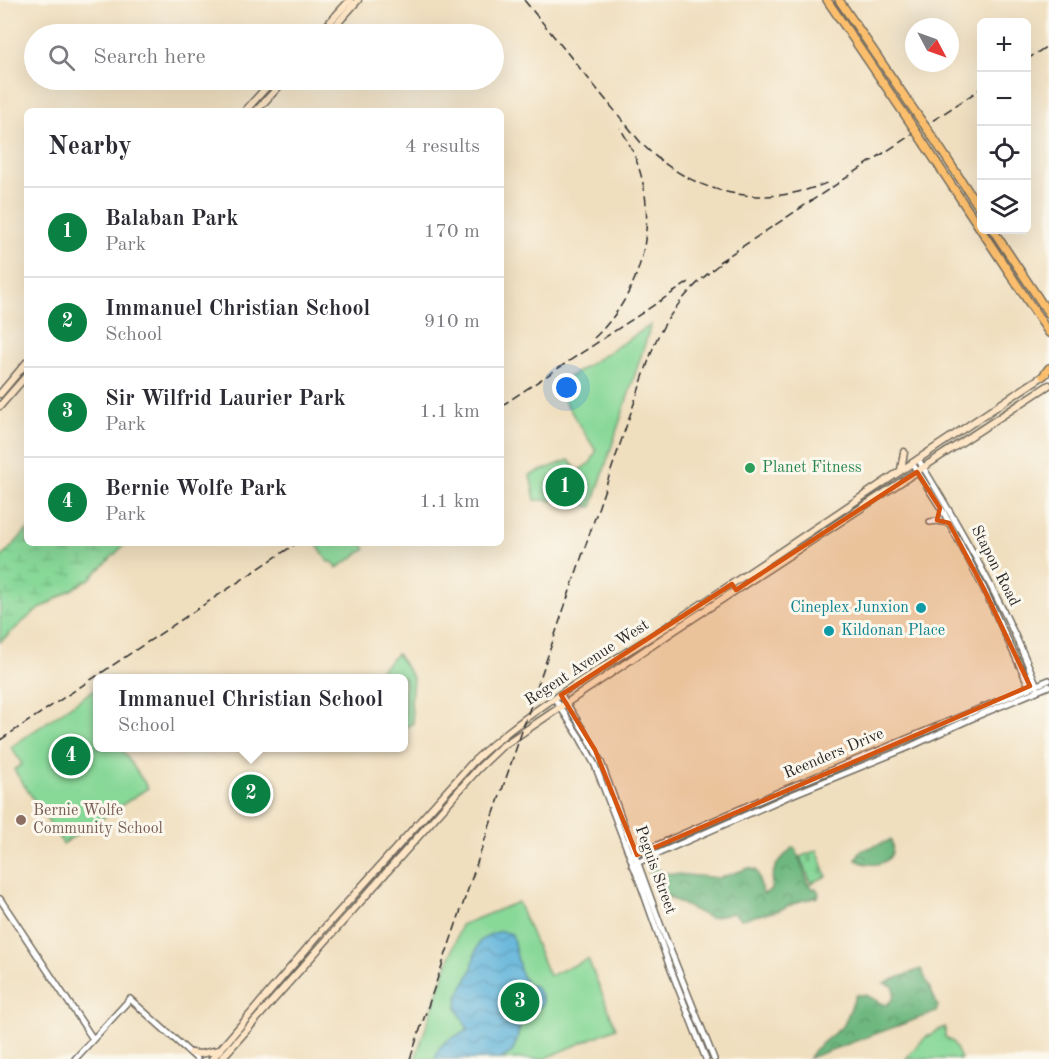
<!DOCTYPE html>
<meta charset="utf-8">
<style>
:root{--surface:#fff;--page:#f2f2f3;--text:#2b2b33;--muted:#7c7c81;--line:#e1e1e2;--accent:#0b8043}
body{margin:0;font-family:"Old Standard TT",serif;background:var(--page);color:var(--text)}
.controls{position:absolute;right:18px;top:18px;display:grid;overflow:hidden;border-radius:9px;box-shadow:0 6px 24px #0002}
.controls button{width:54px;height:54px;display:grid;place-items:center;padding:0;border:0;border-bottom:2px solid var(--line);background:var(--surface);color:var(--text);font:30px sans-serif}
.compass{position:absolute;left:905px;top:18px;width:54px;height:54px;border-radius:50%;background:var(--surface);box-shadow:0 6px 24px #0002;rotate:131deg}
.you{position:absolute;left:567px;top:388px;width:21px;height:21px;margin:-15px;border:4px solid #fff;border-radius:50%;background:#1a73e8;box-shadow:0 0 0 9px #1a73e833}
.badge{display:grid;place-items:center;width:39px;height:39px;border-radius:50%;background:var(--accent);color:#fff;font-size:20px;font-weight:700}
.pin{position:absolute;translate:-50% -50%;border:3px solid #fff;box-shadow:0 2px 6px #0006}
.popup{position:absolute;left:93px;top:674px;width:315px;height:78px;box-sizing:border-box;display:grid;place-content:center;border-radius:9px;background:var(--surface);filter:drop-shadow(0 2px 4px #0005);font-size:20px;white-space:nowrap;color:var(--muted)}
.popup b{font-size:22px;color:var(--text)}
.popup::after{content:'';position:absolute;left:50%;top:100%;margin-left:-12px;border:12px solid transparent;border-top-color:var(--surface)}
.list{margin:0;padding:0;list-style:none}
h2{display:flex;justify-content:space-between;align-items:center;height:78px;margin:0;padding:0 24px;font-size:26px}
h2 small{font-size:20px;font-weight:400;color:var(--muted)}
.list li{display:grid;grid-template-columns:39px 1fr auto;gap:18px;align-items:center;box-sizing:border-box;height:90px;padding:0 24px;border-top:2px solid var(--line)}
.list b{display:block;font-size:22px;white-space:nowrap}
.list p{margin:0;font-size:20px;white-space:nowrap;color:var(--muted)}
.list em{font-size:20px;font-style:normal;color:var(--muted)}
.icon{flex:none;width:33px;height:33px;fill:none;stroke:currentColor;stroke-width:2;stroke-linecap:round;stroke-linejoin:round}
.map{position:relative;flex:none;width:1049px;height:1059px;overflow:hidden}
.search{position:absolute;background:var(--surface);box-shadow:0 6px 24px #0002;left:24px;top:24px;width:480px;height:66px;display:flex;align-items:center;gap:15px;box-sizing:border-box;padding:0 21px;border-radius:33px;color:var(--muted);font-size:22px}
.panel{position:absolute;background:var(--surface);box-shadow:0 6px 24px #0002;left:24px;top:108px;width:480px;height:438px;border-radius:9px}
.map>svg:first-child{display:block}
.green{fill:#88d898;stroke:#5a8262;stroke-width:1.5}
.forest{fill:url(#forest-crowns);stroke:#4c7256;stroke-width:1.5}
.wetland{fill:url(#wetland-marsh);stroke:#5a8262;stroke-width:1.5}
.cemetery{fill:url(#cemetery-stones);stroke:#5a8262;stroke-width:1.5}
.water{fill:url(#water-waves);stroke:#446f82;stroke-width:1.5}
.lines{fill:none;stroke-linecap:round;stroke-linejoin:round}
.tertiary-casing{stroke:#706a5f;stroke-width:8}
.secondary-casing{stroke:#706a5f;stroke-width:9}
.primary-casing{stroke:#706a5f;stroke-width:10}
.tertiary{stroke:#fff;stroke-width:5}
.secondary{stroke:#fde5c5;stroke-width:6}
.primary{stroke:#fabe6d;stroke-width:7}
.rail{stroke:#2b2b2b;stroke-width:1.5;stroke-dasharray:9 4.5;stroke-linecap:butt}
.primary-bridge-casing{stroke:#706a5f;stroke-width:10;stroke-linecap:butt}
.primary-bridge{stroke:#fabe6d;stroke-width:7}
.marked{fill:#d5540f;fill-opacity:0.2;stroke:#d5540f;stroke-width:4.5;stroke-linejoin:round}
.leisure-dot{fill:#2e9e5b;stroke:#fbf7ec;stroke-width:2}
.culture-dot{fill:#0f9aa8;stroke:#fbf7ec;stroke-width:2}
.education-dot{fill:#8d6e63;stroke:#fbf7ec;stroke-width:2}
.labels{text-anchor:middle;dominant-baseline:central;stroke-width:6;stroke-linejoin:round;paint-order:stroke}
.leisure-label{font-size:16px;fill:#27864d;stroke:#fbf7ec;text-anchor:start}
.street-label{font-size:16px;fill:#2b2b2b;stroke:#fbf7ec}
.culture-label{font-size:16px;fill:#0d838f;stroke:#fbf7ec;text-anchor:end}
.education-label{font-size:16px;fill:#785e54;stroke:#fbf7ec;text-anchor:start}
</style>
<div class="map">
<svg width="1049" height="1059" viewBox="0 0 1049 1059">
<defs>
<pattern id="forest-crowns" width="20" height="18" patternUnits="userSpaceOnUse" patternTransform="scale(1.5)"><rect width="20" height="18" fill="#6eb880"/><path d="M2 6a3 3 0 1 1 6 0M12 15a3 3 0 1 1 6 0" fill="none" stroke="#5b9669"/></pattern>
<pattern id="wetland-marsh" width="20" height="14" patternUnits="userSpaceOnUse" patternTransform="scale(1.5)"><rect width="20" height="14" fill="#88d898"/><path d="M1 5h8M5 5V1M11 12h8M15 12V8" fill="none" stroke="#76ba83"/></pattern>
<pattern id="cemetery-stones" width="16" height="16" patternUnits="userSpaceOnUse" patternTransform="scale(1.5)"><rect width="16" height="16" fill="#88d898"/><path d="M2 7V4a2 2 0 0 1 4 0v3zM10 15v-3a2 2 0 0 1 4 0v3z" fill="#76ba83"/></pattern>
<pattern id="water-waves" width="16" height="10" patternUnits="userSpaceOnUse" patternTransform="scale(1.5)"><rect width="16" height="10" fill="#5eb3da"/><path d="M0 5q4-4 8 0t8 0" fill="none" stroke="#4e92b1"/></pattern>
</defs>
<rect width="100%" height="100%" fill="#fbf7ec"/>
<filter id="ink" filterUnits="userSpaceOnUse"><feTurbulence type="fractalNoise" baseFrequency=".0167" numOctaves="2"/><feDisplacementMap in="SourceGraphic" scale="12" xChannelSelector="R" yChannelSelector="G"/><feConvolveMatrix kernelMatrix="1 2 1 2 8 2 1 2 1" color-interpolation-filters="sRGB"/></filter>
<filter id="wash" filterUnits="userSpaceOnUse"><feTurbulence type="fractalNoise" baseFrequency=".008" numOctaves="4" result="noise"/><feDisplacementMap in="SourceGraphic" scale="24" xChannelSelector="R" yChannelSelector="G"/><feGaussianBlur stdDeviation="1.35" result="paint"/><feColorMatrix in="noise" values="0 0 0 0 0 0 0 0 0 0 0 0 0 0 0 0 0 1.4 0 .05"/><feComposite in="paint" operator="in"/></filter>
<g filter="url(#wash)">
<rect width="100%" height="100%" fill="#f0dfbf"/>
<path class="green" d="M651,325L592,507L568,501L535,500L530,475L569,460L578,471L591,462L596,451L555,386Z
M316,543H362L366,549L337,568L333,562H328Z
M397,654L413,678L411,703L413,723L404,728V678H372Z
M98,687V748H121L148,788L63,844L14,770L22,764L11,747Z
M518,902L549,976L588,959L616,1028L544,1059H415L461,925Z
M945,1027V1037L953,1042L961,1059H906C917,1044 927,1034 945,1027Z"/>
<path class="forest" d="M891,840C899,864 873,869 856,860L860,851Z
M793,847L796,849L808,883L812,889L816,888L819,893L818,897L800,901L777,911L741,919L733,913L710,918L656,891L648,868H655L665,873L719,878L749,868L756,870C761,878 758,887 764,894L771,889C772,866 777,863 793,847Z
M921,969L938,1006L936,1012L809,1058L814,1050L844,1025L856,995H865L886,1005C893,1000 896,995 893,986L884,983Z"/>
<path class="wetland" d="M27,530V543H126L91,578L33,613L0,642V559Z"/>
<path class="cemetery" d="M817,850L827,876L811,883L800,857Z"/>
<path class="water" d="M501,931L512,934L521,974L527,984L534,986C540,992 543,996 543,1004L520,1025L517,1040L512,1052L501,1059H435C441,1038 452,1040 468,1030L457,1008L458,997L472,969L475,953L480,941L491,934Z"/>
</g>
<g filter="url(#ink)">
<g class="lines">
<g class="tertiary-casing">
<path id="tertiary" d="M918,459C963,532 1005,606 1037,686
M912,463L944,513L984,589L1030,688
M930,522L937,521L949,523
M561,695L589,739L601,762L665,937L714,1059
M555,699L579,736L595,765L639,880L668,962L706,1059
M630,857L781,791L1049,680
M632,865L789,796L907,748L977,716L1049,686
M0,899L93,1039
M75,1059L130,999L197,1059"/>
</g>
<g class="secondary-casing">
<path id="secondary" d="M319,34L350,0
M328,34L358,0
M245,111L273,80
M256,111L285,80
M0,394L27,362
M0,406L27,375
M901,470L904,452
M191,1053L200,1054L219,1050
M212,1059L321,932L473,762C534,704 612,663 682,617C804,537 924,454 1046,374
M221,1059L478,769L501,747L675,630L1049,385"/>
</g>
<g class="primary-casing">
<path id="primary" d="M827,0L907,118
M839,0L916,113
M934,139L982,212
M925,145L1049,333
M993,230L1049,314
M1043,376L1049,368"/>
</g>
<use href="#tertiary" class="tertiary"/>
<use href="#secondary" class="secondary"/>
<use href="#primary" class="primary"/>
<path class="rail" d="M524,0L642,144C693,195 764,211 831,181
M1026,60L1049,45
M719,262L982,88
M594,338C652,284 664,196 620,128
M501,406L692,280
M0,740L297,543
M410,1059L654,345C670,309 694,283 726,259"/>
<g class="primary-bridge-casing">
<path id="primary-bridge" d="M916,113L934,139
M907,118L925,145"/>
</g>
<use href="#primary-bridge" class="primary-bridge"/>
</g>
</g>
<path class="marked" d="M917,472L940,508L937,520L949,523L984,589L1030,686L637,855L595,750L561,695L732,584L736,590Z"/>
<circle class="leisure-dot" cx="750" cy="468" r="6"/>
<g class="culture-dot">
<circle cx="921" cy="608" r="6"/>
<circle cx="829" cy="631" r="6"/>
</g>
<circle class="education-dot" cx="21" cy="820" r="6"/>
<g class="labels">
<g class="leisure-label">
<text x="762" y="468">Planet Fitness</text>
</g>
<g class="street-label">
<text transform="translate(995 566) rotate(63)">Stapon Road</text>
<text transform="translate(587 663) rotate(-33)">Regent Avenue West</text>
<text transform="translate(834 754) rotate(-23)">Reenders Drive</text>
<text transform="translate(655 870) rotate(70)">Peguis Street</text>
</g>
<g class="culture-label">
<text x="909" y="608">Cineplex Junxion</text>
<text x="841" y="631" text-anchor="start">Kildonan Place</text>
</g>
<g class="education-label">
<text x="33" y="811">Bernie Wolfe<tspan x="33" dy="18">Community School</tspan></text>
</g>
</g>
</svg>
<div class="controls">
<button>+</button>
<button>−</button>
<button><svg class="icon" aria-label="locate" viewBox="0 0 24 24"><circle cx="12" cy="12" r="6"/><path d="M12 2v4M12 18v4M2 12h4M18 12h4"/></svg></button>
<button><svg class="icon" aria-label="layers" viewBox="0 0 24 24"><path d="M12 4l9 5-9 5-9-5zM3 14l9 5 9-5"/></svg></button>
</div>
<svg class="compass" viewBox="-18 -18 36 36"><path d="M0-13l5 13h-10z" fill="#e53935"/><path d="M0 13l5-13h-10z" fill="#7c7c81"/></svg>
<div class="you"></div>
<div class="pin badge" style="left:565px;top:487px">1</div>
<div class="pin badge" style="left:251px;top:794px">2</div>
<div class="popup"><b>Immanuel Christian School</b>School</div>
<div class="pin badge" style="left:520px;top:1002px">3</div>
<div class="pin badge" style="left:71px;top:756px">4</div>
<div class="search"><svg class="icon" aria-label="search" viewBox="0 0 24 24"><circle cx="10" cy="10" r="6"/><path d="M15 15l6 6"/></svg>Search here</div>
<section class="panel">
<h2>Nearby<small>4 results</small></h2>
<ul class="list">
<li><span class="badge">1</span><div><b>Balaban Park</b><p>Park</p></div><em>170 m</em></li>
<li><span class="badge">2</span><div><b>Immanuel Christian School</b><p>School</p></div><em>910 m</em></li>
<li><span class="badge">3</span><div><b>Sir Wilfrid Laurier Park</b><p>Park</p></div><em>1.1 km</em></li>
<li><span class="badge">4</span><div><b>Bernie Wolfe Park</b><p>Park</p></div><em>1.1 km</em></li>
</ul>
</section>
</div>
